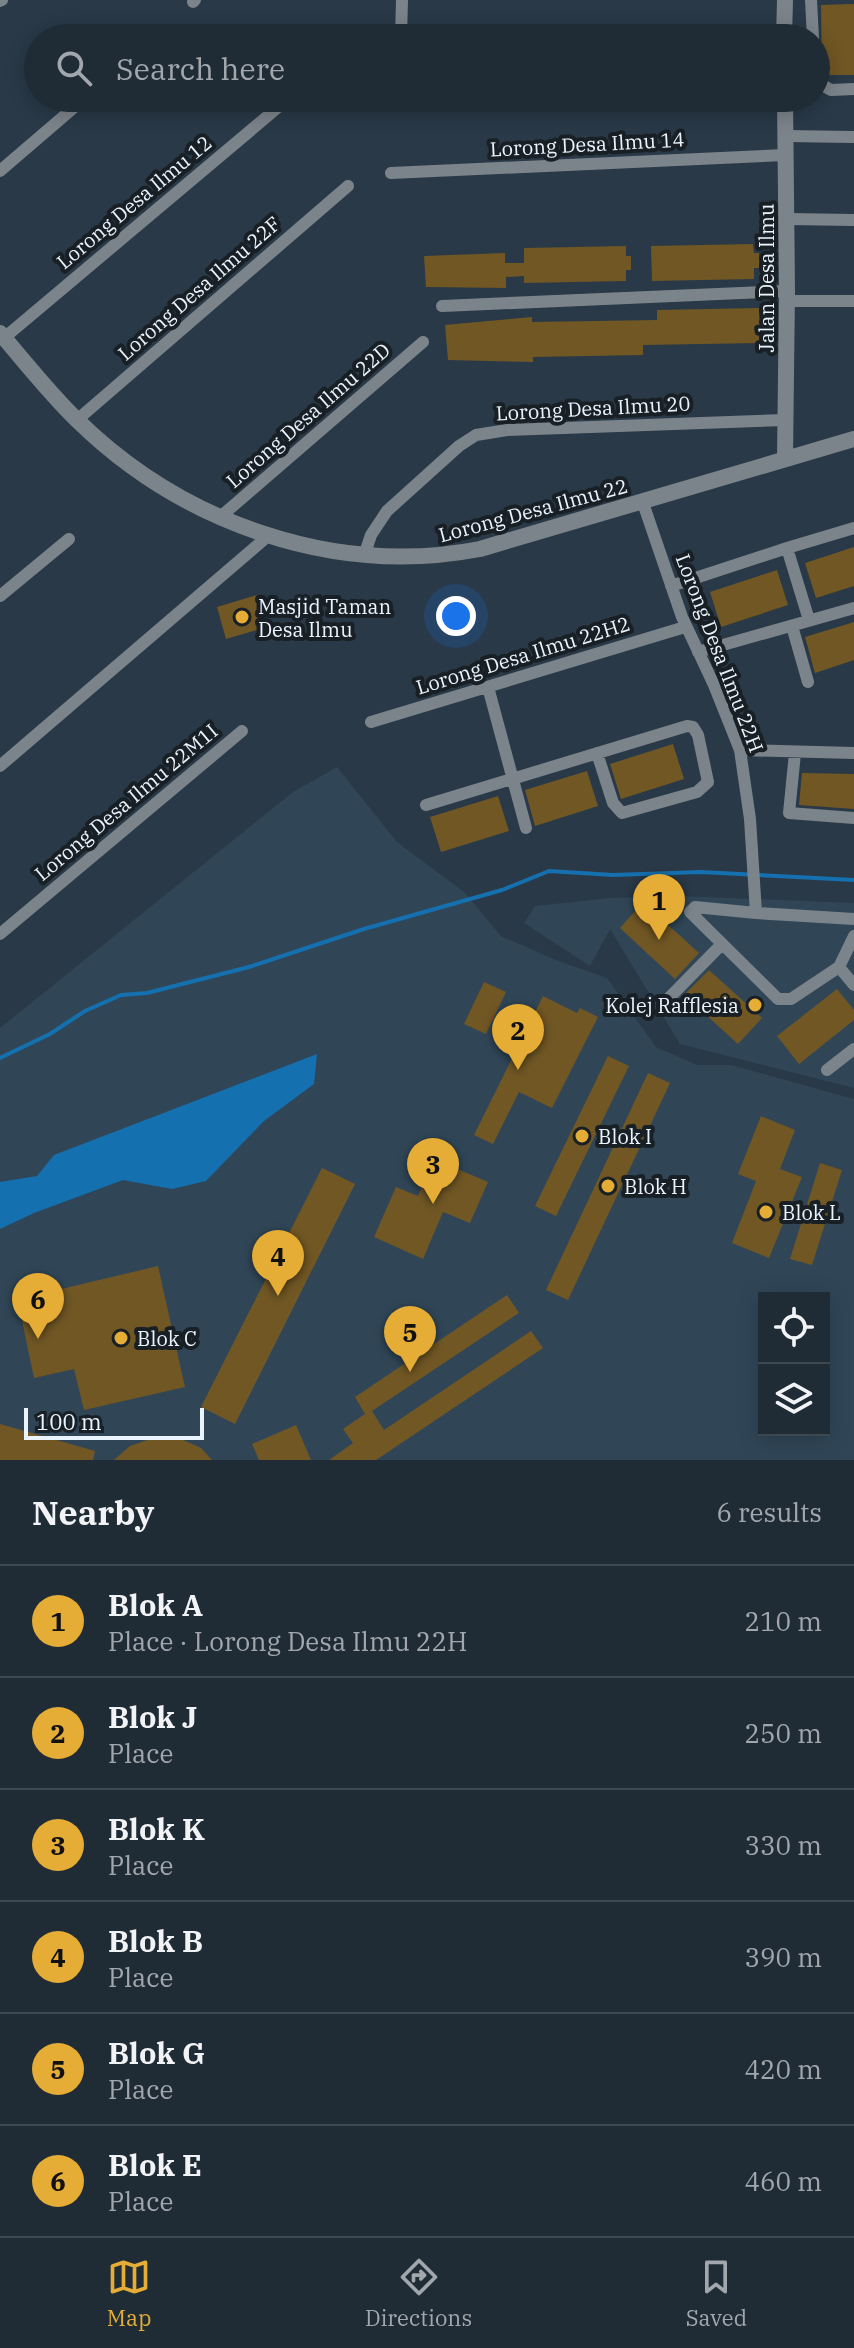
<!DOCTYPE html>
<meta charset="utf-8">
<style>
:root{--surface:#1f2b35;--page:#27333d;--text:#f1f3f6;--muted:#a1a7ad;--line:#3c4750;--accent:#e5ad36}
body{margin:0;font-family:"IBM Plex Serif",serif;background:var(--page);color:var(--text)}
.controls{position:absolute;right:24px;bottom:24px;display:grid;overflow:hidden;border-radius:0px;box-shadow:0 4px 20px #0003}
.controls button{width:72px;height:72px;display:grid;place-items:center;padding:0;border:0;border-bottom:2px solid var(--line);background:var(--surface);color:var(--text);font:40px sans-serif}
.scale{position:absolute;left:24px;bottom:20px;width:180px;box-sizing:border-box;padding-left:8px;border:4px solid #eaf4fe;border-top:0;font-size:22px;line-height:28px;white-space:nowrap;color:#eaf4fe;-webkit-text-stroke:6px #181f25;paint-order:stroke}
.you{position:absolute;left:456px;top:616px;width:28px;height:28px;margin:-20px;border:6px solid #fff;border-radius:50%;background:#1a73e8;box-shadow:0 0 0 12px #1a73e833}
.badge{display:grid;place-items:center;width:52px;height:52px;border-radius:50%;background:var(--accent);color:#111;font-size:26px;font-weight:700}
.pin{position:absolute;translate:-50% -66px;filter:drop-shadow(0 2px 4px #0008)}
.pin::after{content:'';position:absolute;top:42px;width:28px;height:24px;background:inherit;clip-path:polygon(0 0,100% 0,50% 100%)}
.list{margin:0;padding:0;list-style:none}
h2{display:flex;justify-content:space-between;align-items:center;height:104px;margin:0;padding:0 32px;font-size:34px}
h2 small{font-size:26px;font-weight:400;color:var(--muted)}
.list li{display:grid;grid-template-columns:52px 1fr auto;gap:24px;align-items:center;box-sizing:border-box;height:112px;padding:0 32px;border-top:2px solid var(--line)}
.list b{display:block;font-size:30px;white-space:nowrap}
.list p{margin:0;font-size:26px;white-space:nowrap;color:var(--muted)}
.list em{font-size:26px;font-style:normal;color:var(--muted)}
.icon{flex:none;width:44px;height:44px;fill:none;stroke:currentColor;stroke-width:2;stroke-linecap:round;stroke-linejoin:round}
.map{position:relative;flex:none;width:854px;height:1460px;overflow:hidden}
.search{position:absolute;background:var(--surface);box-shadow:0 4px 20px #0003;left:24px;right:24px;top:24px;height:88px;display:flex;align-items:center;gap:20px;box-sizing:border-box;padding:0 28px;border-radius:44px;color:var(--muted);font-size:30px}
.sheet{height:776px;background:var(--surface)}
nav{display:flex;justify-content:space-around;align-items:center;box-sizing:border-box;height:112px;border-top:2px solid var(--line);background:var(--surface);font-size:22px;color:var(--muted)}
nav a{display:grid;justify-items:center;gap:4px}
nav .on{color:var(--accent)}
.map>svg:first-child{display:block}
.built{fill:#304657;fill-rule:evenodd}
.water{fill:#1570af}
.lines{fill:none;stroke-linecap:round;stroke-linejoin:round}
.stream{stroke:#1570af;stroke-width:4}
.building{fill:#715724}
.minor{stroke:#7c848b;stroke-width:12}
.tertiary{stroke:#7c848b;stroke-width:16}
.poi-dot{fill:#e5ad36;stroke:#181f25;stroke-width:3}
.labels{text-anchor:middle;dominant-baseline:central;stroke-width:8;stroke-linejoin:round;paint-order:stroke}
.street-label{font-size:20px;fill:#eaf4fe;stroke:#181f25}
.poi-label{font-size:20px;fill:#eaf4fe;stroke:#181f25;text-anchor:start}
</style>
<div class="map">
<svg width="854" height="1460" viewBox="0 0 854 1460">
<rect width="100%" height="100%" fill="#293947"/>
<path class="built" d="M337,767L397,842L464,892L501,936L556,960L607,978L656,1047L697,1065H731L854,1099V1460H0V1028L293,792ZM764,1298H824V1430H764Z
M680,896L854,903V1088L680,1044L610,929L590,966L524,923L535,906L610,898Z"/>
<path class="water" d="M317,1054L314,1084L264,1121L206,1181L172,1189L123,1180L34,1213L0,1229V1182L37,1176L54,1155Z"/>
<g class="lines">
<path class="stream" d="M0,1058L50,1034L85,1011L121,995L147,993L249,967L364,929L502,890L549,871L613,875L701,872L854,880"/>
</g>
<path class="building" d="M854,4V75H824L822,71L821,5Z
M753,244L754,253H759V268H754V279L652,281L651,246Z
M626,246V256H631V270H626V281L524,283V276L506,277V288L426,287L424,256L505,253V263H524V248Z
M759,308V318H764V332H759V343L643,345V355L533,357V362L448,360L445,325L532,317V322L657,320V310Z
M854,547V586L816,598L805,563Z
M777,570L788,605L721,627L710,592Z
M257,595L267,627L226,639L217,607Z
M854,622V660L815,673L805,637Z
M673,744L684,779L621,799L610,764Z
M587,771L598,806L535,826L525,790Z
M802,773L854,774V809L799,805Z
M498,796L509,831L441,852L430,817Z
M643,902L699,953L675,979L620,928Z
M709,970L762,1018L738,1044L684,995Z
M484,982L506,992L486,1034L464,1024Z
M837,989L854,1010V1020L799,1064L777,1036Z
M543,996L577,1013L580,1008L598,1017L552,1108L519,1092L493,1144L474,1135Z
M608,1056L629,1066L556,1216L535,1206Z
M648,1073L670,1083L568,1300L546,1290Z
M761,1116L795,1130L780,1169L802,1177L769,1258L732,1243L756,1181L738,1174Z
M434,1159L488,1182L470,1223L443,1212L423,1259L374,1237L396,1187L418,1196Z
M820,1163L842,1170L812,1265L790,1259Z
M322,1168L355,1184L235,1424L201,1407Z
M158,1266L185,1387L84,1410L74,1369L34,1378L19,1306L58,1298L57,1290Z
M507,1295L519,1313L372,1411L384,1430L531,1331L543,1348L376,1460H329L353,1443L343,1429L365,1414L355,1397Z
M0,1424L95,1451L93,1460H0Z
M296,1425L311,1460H259L252,1444Z
M156,1437L181,1439L201,1448L212,1460H114L130,1446Z"/>
<g class="lines">
<path class="minor" d="M811,0L813,38
M0,1L2,0
M193,2L195,0
M401,38L402,0
M816,78L817,82L831,90L854,89
M785,136L854,137
M0,171L85,98
M391,173L785,155
M787,219L854,220
M787,301H854
M442,306L787,291
M4,338L289,98
M77,420L348,186
M643,503L682,617L714,685L740,750L750,819L756,913L854,919
M219,518L423,342
M364,556L371,535L387,511L459,446L476,435L507,430L785,420
M671,586L787,548
M0,596L69,539
M809,620L787,548L854,528
M792,626L808,682
M698,652L854,608
M488,687L526,828
M371,722L685,627
M740,750L854,753
M795,753L789,813L854,818
M0,766L268,536
M426,805L687,726L693,727L698,735L708,782L697,792L622,813L613,803L597,753
M756,913L695,907L690,912L778,999H791L839,967L854,936
M0,934L242,731
M839,967L854,985
M667,1000L721,945
M827,1070L854,1049"/>
<path class="tertiary" d="M784,38L785,0
M785,98L787,291L785,458
M0,333C25,362 50,394 77,420C182,523 334,577 480,549L854,439"/>
</g>
<g class="poi-dot">
<circle cx="242" cy="617" r="8"/>
<circle cx="755" cy="1005" r="8"/>
<circle cx="582" cy="1136" r="8"/>
<circle cx="608" cy="1186" r="8"/>
<circle cx="766" cy="1212" r="8"/>
<circle cx="121" cy="1338" r="8"/>
</g>
<g class="labels">
<g class="street-label">
<text transform="translate(587 144) rotate(-3)">Lorong Desa Ilmu 14</text>
<text transform="translate(134 202) rotate(-40)">Lorong Desa Ilmu 12</text>
<text transform="translate(766 278) rotate(-90)">Jalan Desa Ilmu</text>
<text transform="translate(199 288) rotate(-41)">Lorong Desa Ilmu 22F</text>
<text transform="translate(593 408) rotate(-3)">Lorong Desa Ilmu 20</text>
<text transform="translate(308 415) rotate(-41)">Lorong Desa Ilmu 22D</text>
<text transform="translate(533 510) rotate(-15)">Lorong Desa Ilmu 22</text>
<text transform="translate(720 653) rotate(69)">Lorong Desa Ilmu 22H</text>
<text transform="translate(523 655) rotate(-17)">Lorong Desa Ilmu 22H2</text>
<text transform="translate(126 802) rotate(-40)">Lorong Desa Ilmu 22M1I</text>
</g>
<g class="poi-label">
<text x="258" y="606">Masjid Taman<tspan x="258" dy="23">Desa Ilmu</tspan></text>
<text x="739" y="1005" text-anchor="end">Kolej Rafflesia</text>
<text x="598" y="1136">Blok I</text>
<text x="624" y="1186">Blok H</text>
<text x="782" y="1212">Blok L</text>
<text x="137" y="1338">Blok C</text>
</g>
</g>
</svg>
<div class="controls">
<button><svg class="icon" aria-label="locate" viewBox="0 0 24 24"><circle cx="12" cy="12" r="6"/><path d="M12 2v4M12 18v4M2 12h4M18 12h4"/></svg></button>
<button><svg class="icon" aria-label="layers" viewBox="0 0 24 24"><path d="M12 4l9 5-9 5-9-5zM3 14l9 5 9-5"/></svg></button>
</div>
<div class="scale">100 m</div>
<div class="you"></div>
<div class="pin badge" style="left:659px;top:940px">1</div>
<div class="pin badge" style="left:518px;top:1070px">2</div>
<div class="pin badge" style="left:433px;top:1204px">3</div>
<div class="pin badge" style="left:278px;top:1296px">4</div>
<div class="pin badge" style="left:410px;top:1372px">5</div>
<div class="pin badge" style="left:38px;top:1339px">6</div>
<div class="search"><svg class="icon" aria-label="search" viewBox="0 0 24 24"><circle cx="10" cy="10" r="6"/><path d="M15 15l6 6"/></svg>Search here</div>
</div>
<section class="sheet">
<h2>Nearby<small>6 results</small></h2>
<ul class="list">
<li><span class="badge">1</span><div><b>Blok A</b><p>Place · Lorong Desa Ilmu 22H</p></div><em>210 m</em></li>
<li><span class="badge">2</span><div><b>Blok J</b><p>Place</p></div><em>250 m</em></li>
<li><span class="badge">3</span><div><b>Blok K</b><p>Place</p></div><em>330 m</em></li>
<li><span class="badge">4</span><div><b>Blok B</b><p>Place</p></div><em>390 m</em></li>
<li><span class="badge">5</span><div><b>Blok G</b><p>Place</p></div><em>420 m</em></li>
<li><span class="badge">6</span><div><b>Blok E</b><p>Place</p></div><em>460 m</em></li>
</ul>
</section>
<nav>
<a class="on"><svg class="icon" aria-label="map" viewBox="0 0 24 24"><path d="M3 6l6-2 6 2 6-2v14l-6 2-6-2-6 2zM9 4v14M15 6v14"/></svg>Map</a>
<a><svg class="icon" aria-label="directions" viewBox="0 0 24 24"><path d="M12 3l9 9-9 9-9-9zM9 14v-3h6M13 9l2 2-2 2"/></svg>Directions</a>
<a><svg class="icon" aria-label="saved" viewBox="0 0 24 24"><path d="M7 4h10v16l-5-4-5 4z"/></svg>Saved</a>
</nav>
